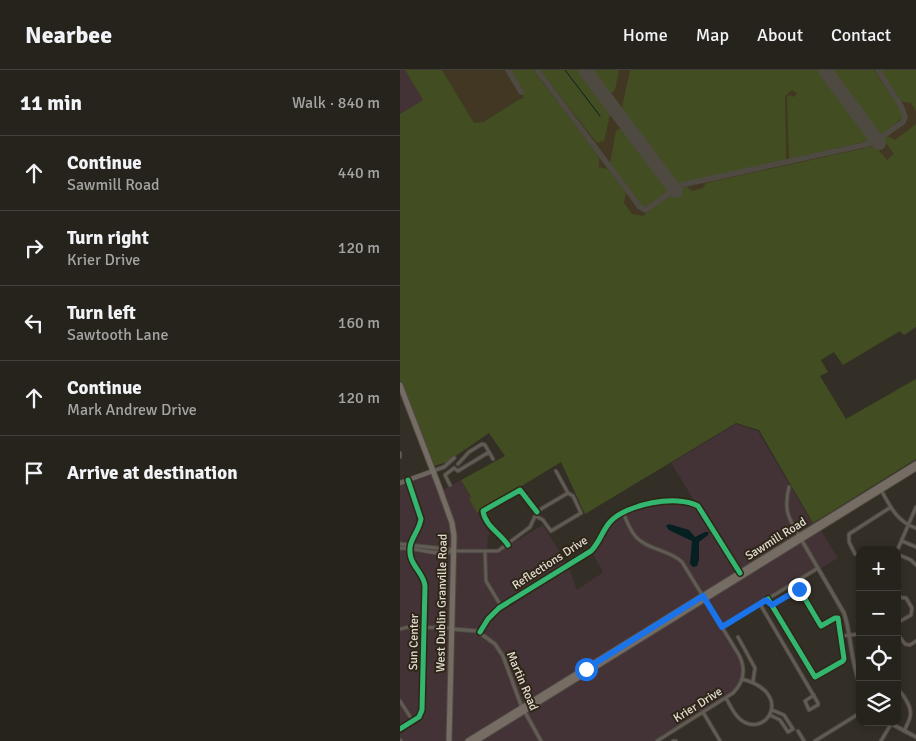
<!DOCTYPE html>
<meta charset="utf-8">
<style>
:root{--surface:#26231c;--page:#2e2b25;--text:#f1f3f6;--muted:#a4a4a3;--line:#42403b}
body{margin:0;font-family:Signika,sans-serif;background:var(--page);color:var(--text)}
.controls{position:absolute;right:15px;bottom:15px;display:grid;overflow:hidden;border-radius:10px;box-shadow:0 2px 8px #0003}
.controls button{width:45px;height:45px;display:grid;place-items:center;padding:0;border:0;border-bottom:1px solid var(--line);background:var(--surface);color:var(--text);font:25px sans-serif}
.stop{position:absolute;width:15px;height:15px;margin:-11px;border:4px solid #1a73e8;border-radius:50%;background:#fff}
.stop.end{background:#1a73e8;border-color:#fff;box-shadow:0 1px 5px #0008}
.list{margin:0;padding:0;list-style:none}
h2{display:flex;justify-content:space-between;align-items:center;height:65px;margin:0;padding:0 20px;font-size:21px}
h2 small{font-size:16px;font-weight:400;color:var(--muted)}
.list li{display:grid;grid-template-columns:32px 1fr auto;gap:15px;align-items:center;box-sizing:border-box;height:75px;padding:0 20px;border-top:1px solid var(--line)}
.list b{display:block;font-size:19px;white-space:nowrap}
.list p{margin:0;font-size:16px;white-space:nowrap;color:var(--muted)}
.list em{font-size:16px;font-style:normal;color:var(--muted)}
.icon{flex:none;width:28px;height:28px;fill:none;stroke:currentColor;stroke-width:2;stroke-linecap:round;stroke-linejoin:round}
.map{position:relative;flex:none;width:516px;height:671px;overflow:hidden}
header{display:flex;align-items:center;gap:30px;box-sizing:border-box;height:70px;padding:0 25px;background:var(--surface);border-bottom:1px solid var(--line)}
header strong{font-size:24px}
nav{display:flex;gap:28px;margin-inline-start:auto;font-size:18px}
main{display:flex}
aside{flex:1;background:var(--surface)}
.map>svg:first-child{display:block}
.commercial{fill:#433236}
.built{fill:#423723}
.green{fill:#424e22}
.water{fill:#061f21}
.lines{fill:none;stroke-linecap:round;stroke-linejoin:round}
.stream{stroke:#061f21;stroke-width:1}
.taxiway{stroke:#4e4a42;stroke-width:5.5}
.runway{stroke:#4e4a42;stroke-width:14}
.minor-casing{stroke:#4e4a43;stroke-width:4.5}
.tertiary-casing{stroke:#4e4a43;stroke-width:5}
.secondary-casing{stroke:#4e4a43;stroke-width:5.5}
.primary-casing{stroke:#4e4a43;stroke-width:7}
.minor{stroke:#635c55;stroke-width:2.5}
.tertiary{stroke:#635c55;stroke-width:3}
.secondary{stroke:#6d655d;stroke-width:4}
.primary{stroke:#756c63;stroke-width:5}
.cycleway-casing{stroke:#2e2617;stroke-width:8}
.cycleway{stroke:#33b770;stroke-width:5}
.route{stroke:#1a73e8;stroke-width:6}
.labels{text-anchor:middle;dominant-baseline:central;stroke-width:4;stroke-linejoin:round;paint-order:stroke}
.street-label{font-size:12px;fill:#e2dcd3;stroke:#2e2617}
</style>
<header>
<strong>Nearbee</strong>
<nav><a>Home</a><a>Map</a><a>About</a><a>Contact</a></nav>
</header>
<main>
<aside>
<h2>11 min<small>Walk · 840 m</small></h2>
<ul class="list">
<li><svg class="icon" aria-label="ahead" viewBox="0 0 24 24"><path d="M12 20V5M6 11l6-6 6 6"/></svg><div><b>Continue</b><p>Sawmill Road</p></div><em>440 m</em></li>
<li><svg class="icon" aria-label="right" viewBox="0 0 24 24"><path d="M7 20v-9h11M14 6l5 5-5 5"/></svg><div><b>Turn right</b><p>Krier Drive</p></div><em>120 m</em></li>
<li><svg class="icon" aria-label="left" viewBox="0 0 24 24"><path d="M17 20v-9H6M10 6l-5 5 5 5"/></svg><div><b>Turn left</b><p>Sawtooth Lane</p></div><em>160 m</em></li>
<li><svg class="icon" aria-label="ahead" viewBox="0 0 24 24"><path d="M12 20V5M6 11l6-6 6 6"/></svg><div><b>Continue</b><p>Mark Andrew Drive</p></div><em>120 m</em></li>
<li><svg class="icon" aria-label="arrive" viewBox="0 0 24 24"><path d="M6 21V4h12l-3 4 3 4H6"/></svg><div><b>Arrive at destination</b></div></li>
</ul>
</aside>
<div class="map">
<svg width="516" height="671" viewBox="0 0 516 671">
<rect width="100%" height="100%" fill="#332f26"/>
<path class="commercial" d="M0,0H5L23,30L0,44Z
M336,354L358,361L414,456L340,501L300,437L293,432L292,427L271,393Z
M27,400L33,401L41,421L61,410L71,428L69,429L90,464L88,466L87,481L94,482L113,473L143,455L168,495L177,520L202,503V500L191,481L212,450L229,439L269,430H278L295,434L340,503L68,671H49L47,661L46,671H0V410Z
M420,459L438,488L326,557L325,559L342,587L345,597L343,613L332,626L260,671H79Z"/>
<path class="built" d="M42,0H516V181L246,231L124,28L120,29L83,52L74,54Z"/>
<path class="green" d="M5,0H42L74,53L83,52L120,29L124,28L108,0H133L199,87V97L208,99L226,123L224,133L232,144L243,146L280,118L287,117L292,121L303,118L306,113L475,76L487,90L494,84L483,69L487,66L495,70L516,54V257L504,265L500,261L443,295L434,282L421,290L428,302L420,306L446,349L516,309V389L413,453L359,360L336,353L185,444L161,392L77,443L69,429L71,427L61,410L105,386L89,363L47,392L34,396L0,310V44L23,30Z
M140,0H179L209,40L210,44L204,71L197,73Z
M192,0H219L215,20L212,23H209L207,21Z
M230,0H418L468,66L467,71L389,89L387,27L390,25L394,27L397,23L391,20L385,26L386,90L280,113L274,111L223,42L222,38Z
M431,0H474L502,42V48L483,64L478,63Z
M480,0H516V41L511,33L500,31Z
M219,59H223L267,118V122L247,137L242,135L210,93L216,61Z"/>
<path class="water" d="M269,454L289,460L295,467L305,462H309L308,465L299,472V490L297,496L293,497L290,494L292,471L269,460L266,456Z"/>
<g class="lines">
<path class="stream" d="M165,0L200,46"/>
<path class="taxiway" d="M108,0L121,22
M137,0L240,137L246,140L281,115L473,73L503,52L505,47L501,36L478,0
M466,75L473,65"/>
<path class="runway" d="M185,0L276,121
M425,0L479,73"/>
<g class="minor-casing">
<path id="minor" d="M0,383V387
M58,394L69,382L82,374L85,375L93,389
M54,398L58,401L89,382
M50,415L45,405L54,398
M389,417C384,438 387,447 399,465
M481,420C490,436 497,452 516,458
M223,442C226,450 230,460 236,467C248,480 270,480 282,492L339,585C346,599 344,612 333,623L257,671
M136,446L143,450L151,461L181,443L173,426L168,423L156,401
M502,471L516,477
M108,475C100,463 85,456 83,441L120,420L137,442
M55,481H98L130,457L136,444L141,439L168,423
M497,481L516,437
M85,482L86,511L101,536
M455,484L449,472V464L491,437
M497,484L511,490L516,495
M497,527L506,528L512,538L511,545L497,553
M368,529L415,607L443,591L444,589L438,548H435L421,556L395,512
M360,534L418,633V635L409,640L405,631L414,625
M372,535L398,519
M322,557L418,498
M0,559L9,557L51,558
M80,562L88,549L99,538L191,481C200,472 202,461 210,452C226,434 277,424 298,436L339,502
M497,563L505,574L510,575L516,571
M441,566L460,564
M338,567L355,598L353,612
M498,620C502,623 504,626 506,630C514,643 510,649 504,661
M326,628C330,635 334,645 341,650C366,669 395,623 342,609
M0,631L13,651
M303,642L320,671
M370,645L380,650L388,662L393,659L384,645L372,640
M0,659L19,647L22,640L25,516C24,505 14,498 11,488C6,471 19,463 21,449L8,410
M398,661L404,671
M0,670L1,671
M273,671H276
M415,671L460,643
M481,671L491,654"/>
</g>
<g class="tertiary-casing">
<path id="tertiary" d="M33,401L44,397L54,388
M401,469L444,543C452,566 450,591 460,614
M0,474L54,480
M0,478C18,477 37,487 55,481
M52,559L77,561L95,574L103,586L121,635L141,671
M488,652L516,667"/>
</g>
<g class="secondary-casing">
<path id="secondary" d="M0,413L33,401"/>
</g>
<g class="primary-casing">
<path id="primary" d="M0,315L38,414L52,453L54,466L49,671
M68,671L516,394
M76,671L516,398"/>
</g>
<use href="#minor" class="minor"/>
<use href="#tertiary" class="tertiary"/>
<use href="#secondary" class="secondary"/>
<use href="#primary" class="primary"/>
<g class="cycleway-casing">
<path id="cycleway" d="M108,475C100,463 85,456 83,441L120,420L137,442
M368,529L415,607L443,591L444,589L438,548H435L421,556L395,512
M80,562L88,549L99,538L191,481C200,472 202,461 210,452C226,434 277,424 298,436L340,503
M0,659L19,647L22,640L25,516C24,505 14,498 11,488C6,471 19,463 21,449L8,410"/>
</g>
<use href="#cycleway" class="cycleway"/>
</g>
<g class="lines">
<path class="route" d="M186,599L303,526L322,557L366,530L372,535L399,519"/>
</g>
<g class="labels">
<g class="street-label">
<text transform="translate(376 469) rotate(-32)">Sawmill Road</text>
<text transform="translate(150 493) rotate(-33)">Reflections Drive</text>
<text transform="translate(42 533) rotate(-89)">West Dublin Granville Road</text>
<text transform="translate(14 572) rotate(-89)">Sun Center</text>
<text transform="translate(122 611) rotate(67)">Martin Road</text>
<text transform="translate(298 635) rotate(-32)">Krier Drive</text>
</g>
</g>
</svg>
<div class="controls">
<button>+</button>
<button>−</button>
<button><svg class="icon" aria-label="locate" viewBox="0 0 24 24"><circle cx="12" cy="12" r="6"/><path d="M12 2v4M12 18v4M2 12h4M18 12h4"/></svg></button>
<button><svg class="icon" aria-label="layers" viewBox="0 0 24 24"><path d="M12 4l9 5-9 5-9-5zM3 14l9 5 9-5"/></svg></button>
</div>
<div class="stop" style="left:186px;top:599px"></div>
<div class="stop end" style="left:399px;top:519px"></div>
</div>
</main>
